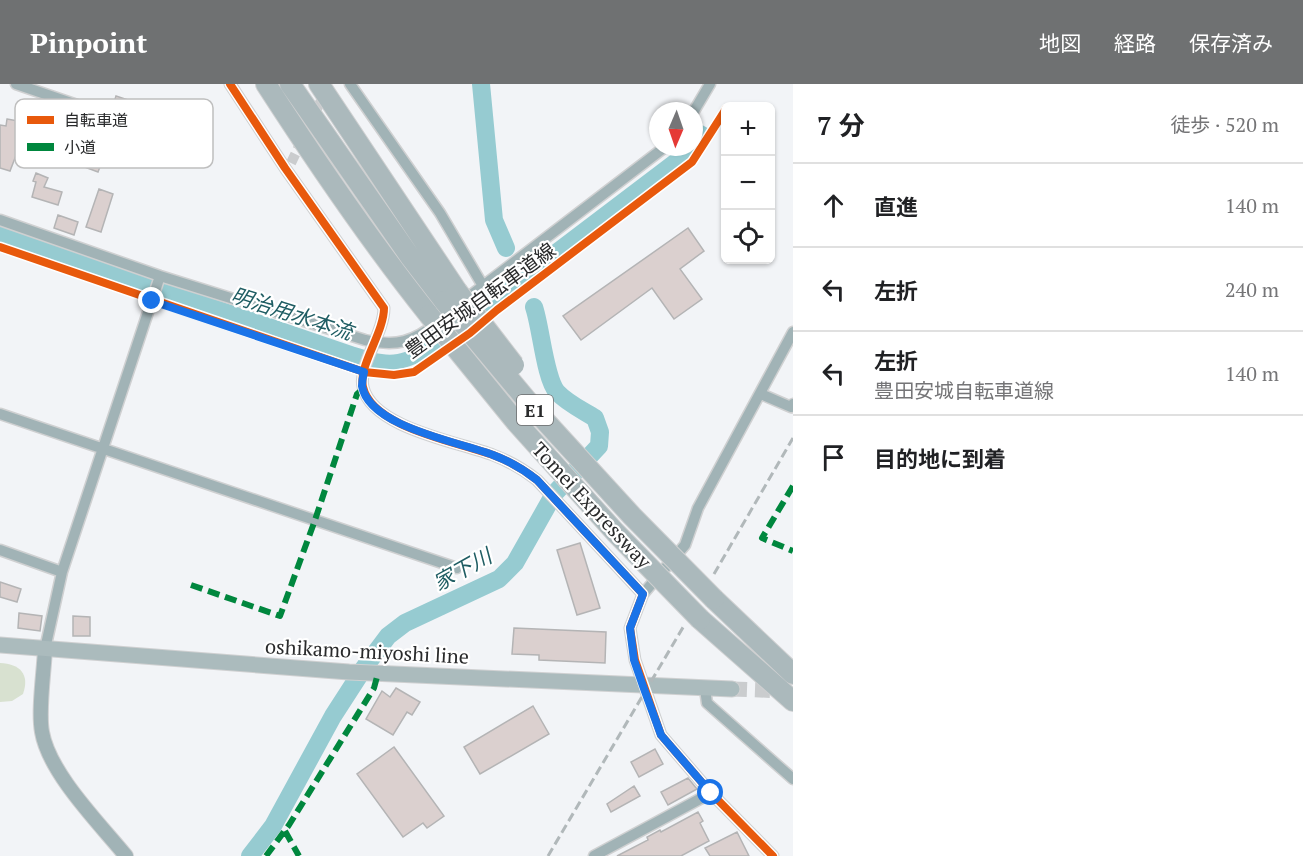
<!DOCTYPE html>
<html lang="ja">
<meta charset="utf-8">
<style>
:root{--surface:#fff;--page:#f2f2f2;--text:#202124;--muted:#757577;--line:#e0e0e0;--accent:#6f7172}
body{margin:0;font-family:"PT Serif","Noto Sans JP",serif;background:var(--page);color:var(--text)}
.controls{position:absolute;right:18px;top:18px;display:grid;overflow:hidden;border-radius:9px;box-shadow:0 2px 4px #0004}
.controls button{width:54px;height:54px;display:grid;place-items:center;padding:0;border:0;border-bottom:2px solid var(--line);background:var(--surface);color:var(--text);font:30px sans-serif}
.compass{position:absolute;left:649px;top:18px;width:54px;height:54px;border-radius:50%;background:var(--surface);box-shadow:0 2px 4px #0004;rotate:182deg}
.stop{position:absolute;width:18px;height:18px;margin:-14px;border:4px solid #1a73e8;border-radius:50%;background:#fff}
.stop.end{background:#1a73e8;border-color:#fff;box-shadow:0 2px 6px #0008}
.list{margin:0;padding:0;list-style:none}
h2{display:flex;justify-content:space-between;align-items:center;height:78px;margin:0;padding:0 24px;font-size:26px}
h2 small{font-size:20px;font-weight:400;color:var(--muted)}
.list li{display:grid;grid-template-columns:39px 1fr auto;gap:18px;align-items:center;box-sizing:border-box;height:84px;padding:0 24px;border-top:2px solid var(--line)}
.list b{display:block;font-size:22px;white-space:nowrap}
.list p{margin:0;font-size:20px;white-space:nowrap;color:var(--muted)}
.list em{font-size:20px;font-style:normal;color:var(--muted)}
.icon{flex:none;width:33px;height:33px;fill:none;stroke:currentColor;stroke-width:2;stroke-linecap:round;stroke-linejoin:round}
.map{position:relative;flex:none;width:793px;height:772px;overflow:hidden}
header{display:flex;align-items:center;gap:36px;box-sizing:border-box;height:84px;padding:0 30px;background:var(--accent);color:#fff}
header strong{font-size:28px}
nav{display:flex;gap:33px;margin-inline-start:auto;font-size:21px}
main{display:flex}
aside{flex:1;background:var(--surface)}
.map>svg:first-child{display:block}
.green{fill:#d8e1d0}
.water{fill:#96cbd1}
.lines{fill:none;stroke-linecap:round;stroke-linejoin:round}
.river{stroke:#96cbd1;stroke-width:18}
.building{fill:#dbd0cf;stroke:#b4b4b5;stroke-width:1.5}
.minor-tunnel{stroke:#caccce;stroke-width:10;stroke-dasharray:10 5;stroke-linecap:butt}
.secondary-tunnel{stroke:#caccce;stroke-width:15;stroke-dasharray:15 8;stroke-linecap:butt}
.minor-casing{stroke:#cfd0d1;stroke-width:13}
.tertiary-casing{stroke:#cfd0d1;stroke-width:16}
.secondary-casing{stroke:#cfd0d1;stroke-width:17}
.motorway-casing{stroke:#cfd0d1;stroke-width:22}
.minor{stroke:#a1b3b6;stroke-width:10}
.tertiary{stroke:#a1b3b6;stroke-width:14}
.secondary{stroke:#abbbbd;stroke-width:15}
.motorway{stroke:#abb9bc;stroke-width:20}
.rail{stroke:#b1b8ba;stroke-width:3;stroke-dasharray:9 4.5;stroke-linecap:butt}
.motorway-bridge-casing{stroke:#cfd0d1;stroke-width:22;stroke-linecap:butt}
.motorway-bridge{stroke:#abb9bc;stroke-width:20}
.quiet{stroke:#00873e;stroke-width:6;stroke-dasharray:12 6;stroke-linecap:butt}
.cycleway-casing{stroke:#fff;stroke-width:11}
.cycleway{stroke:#e8590c;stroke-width:8}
.route{stroke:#1a73e8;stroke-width:8}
.labels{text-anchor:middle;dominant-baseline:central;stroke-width:4.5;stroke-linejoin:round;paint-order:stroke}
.shield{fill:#fff;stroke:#696a6b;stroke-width:1.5}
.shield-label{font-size:18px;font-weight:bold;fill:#292a2b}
.street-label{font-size:20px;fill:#292a2b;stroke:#fff}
.water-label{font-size:21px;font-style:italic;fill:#1f5d63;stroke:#fff}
.key{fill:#fff;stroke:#bfbfbf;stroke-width:1.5}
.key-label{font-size:16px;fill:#292a2b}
</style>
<header>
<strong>Pinpoint</strong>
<nav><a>地図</a><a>経路</a><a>保存済み</a></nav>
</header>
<main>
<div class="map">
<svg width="793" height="772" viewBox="0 0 793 772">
<rect width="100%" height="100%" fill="#f2f4f7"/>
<path class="green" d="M0,579C20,580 30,590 23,610L12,617L0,618Z"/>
<path class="water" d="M697,38L711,46L695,70L685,80L436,269C402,290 388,289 350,278L0,158V142L355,263C384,272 397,276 424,258L681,63H694V43Z"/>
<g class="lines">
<path class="river" d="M481,0L494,136L506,164
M250,772L273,742L333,632L364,584L388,552L405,539L499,495L515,479L554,410L599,362L600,348L595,334C582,326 567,319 557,308C545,295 541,243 534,223"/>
</g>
<path class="building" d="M116,12L140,20L136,33L112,25Z
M7,35L24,38L23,44L43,51L42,53L67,62L68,60L83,64L82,68L103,75L98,88L82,82L83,79L20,61L10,87L0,84V41L6,42Z
M36,89L48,94L44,103L62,108L58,121L32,113L36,98L33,97Z
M99,105L113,110L101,148L86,143Z
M58,131L78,138L74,151L54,144Z
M688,144L704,167L680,185L702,215L674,235L652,204L581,256L563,232Z
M580,459L600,524L577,531L557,466Z
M0,498L21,505L17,518L0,513Z
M19,529L42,532L40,547L18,544Z
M73,532L90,533V552H73Z
M514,544L606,548L605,579L539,576V571L512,570Z
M396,604L420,618L412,631L407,628L393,651L366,635L382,607L390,613Z
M533,622L549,650L480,690L464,663Z
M394,663L444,732L427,744L423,739L403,753L357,690Z
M655,665L663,680L639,693L631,678Z
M688,694L697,705L668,721L661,708Z
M634,702L640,712L611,728L607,720Z
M698,728L703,737L700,739L709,757L681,772H617L648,756L647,753L660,746L661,748Z
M737,748L749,772H710L705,764Z"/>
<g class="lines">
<path class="minor-tunnel" d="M291,79L326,6"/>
<path class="secondary-tunnel" d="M732,605L787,607"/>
<g class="minor-casing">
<path id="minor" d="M16,0L150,46
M230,0L285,84L384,224C384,249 358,282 363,303C372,344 459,358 493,371C509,377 523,385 537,396L643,510L630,544L635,576L661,651L711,709L773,772
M350,0L440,129L483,202
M694,27L710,0
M0,136L160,192L365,256C397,263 413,258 439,238
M462,218L665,63
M761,310L791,323L793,320
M0,330L457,484
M0,466L62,488
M643,510L685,461L698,424L793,248
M45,565L62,488L160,192
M705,605L707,619L793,695
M594,772L711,709"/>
</g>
<g class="tertiary-casing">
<path id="tertiary" d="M45,565C44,588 38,627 42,648C49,689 99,739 126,772"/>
</g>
<g class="secondary-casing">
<path id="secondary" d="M0,561L349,588L732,605"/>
</g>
<g class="motorway-casing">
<path id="motorway" d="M266,0C317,79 370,157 429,231
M290,0L411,174L444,217
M319,0L457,207
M714,515L793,590
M700,535L793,617"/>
</g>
<use href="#minor" class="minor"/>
<use href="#tertiary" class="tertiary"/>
<use href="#secondary" class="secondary"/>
<use href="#motorway" class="motorway"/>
<path class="rail" d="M714,490L793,354
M548,772L685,540"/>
<g class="motorway-bridge-casing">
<path id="motorway-bridge" d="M457,207L514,281
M444,217L535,326L632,432L714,515
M429,231L516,338L615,448L700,535"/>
</g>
<use href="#motorway-bridge" class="motorway-bridge"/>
<path class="quiet" d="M793,402L762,454L793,467
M191,501L280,532L315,436L357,310L363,305
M285,747L299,772
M266,772L289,741L374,604L378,589"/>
<g class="cycleway-casing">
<path id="cycleway" d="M230,0L285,84L384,224C384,249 358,282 363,303C372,344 459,358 493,371C509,377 523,385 537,396L643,510L630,544L635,576L661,651L711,709L773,772
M0,163L364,288L394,291L414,288L470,249L497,226L692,78L726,25"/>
</g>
<use href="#cycleway" class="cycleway"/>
</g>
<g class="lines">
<path class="route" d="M152,217L364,288C363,292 362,298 362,302C369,343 460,358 493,371C509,377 523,385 537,396L643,510L630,544L634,576L643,602L661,651L711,709"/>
</g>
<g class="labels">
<rect class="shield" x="517" y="311" width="36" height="30" rx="4.5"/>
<g class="shield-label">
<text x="535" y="326">E1</text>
</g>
<g class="street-label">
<text transform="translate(480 216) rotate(-36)">豊田安城自転車道線</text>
<text transform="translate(592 421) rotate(47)">Tomei Expressway</text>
<text transform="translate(367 567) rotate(3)">oshikamo-miyoshi line</text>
</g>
<g class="water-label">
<text transform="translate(292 229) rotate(18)">明治用水本流</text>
<text transform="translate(462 485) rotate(-29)">家下川</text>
</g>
</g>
<rect x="15" y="15" width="198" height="69" rx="9" class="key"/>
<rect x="27" y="32" width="27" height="8" fill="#e8590c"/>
<rect x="27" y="59" width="27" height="8" fill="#00873e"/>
<g class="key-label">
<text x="64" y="42">自転車道</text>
<text x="64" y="69">小道</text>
</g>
</svg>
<div class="controls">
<button>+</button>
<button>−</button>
<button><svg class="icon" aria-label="locate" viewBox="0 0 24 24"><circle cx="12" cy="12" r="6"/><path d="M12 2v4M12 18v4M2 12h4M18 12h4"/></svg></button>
</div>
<svg class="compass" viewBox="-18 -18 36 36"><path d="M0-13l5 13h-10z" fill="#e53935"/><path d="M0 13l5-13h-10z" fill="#757577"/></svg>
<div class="stop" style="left:711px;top:709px"></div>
<div class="stop end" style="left:152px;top:217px"></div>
</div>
<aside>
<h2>7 分<small>徒歩 · 520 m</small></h2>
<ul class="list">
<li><svg class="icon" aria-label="ahead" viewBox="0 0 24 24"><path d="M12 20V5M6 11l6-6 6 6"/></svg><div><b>直進</b></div><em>140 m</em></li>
<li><svg class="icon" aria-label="left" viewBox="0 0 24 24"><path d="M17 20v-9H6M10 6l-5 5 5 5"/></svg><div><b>左折</b></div><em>240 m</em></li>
<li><svg class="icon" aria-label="left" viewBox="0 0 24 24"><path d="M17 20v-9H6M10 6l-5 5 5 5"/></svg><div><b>左折</b><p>豊田安城自転車道線</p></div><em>140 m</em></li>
<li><svg class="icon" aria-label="arrive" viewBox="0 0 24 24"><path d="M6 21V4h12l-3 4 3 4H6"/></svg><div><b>目的地に到着</b></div></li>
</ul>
</aside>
</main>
